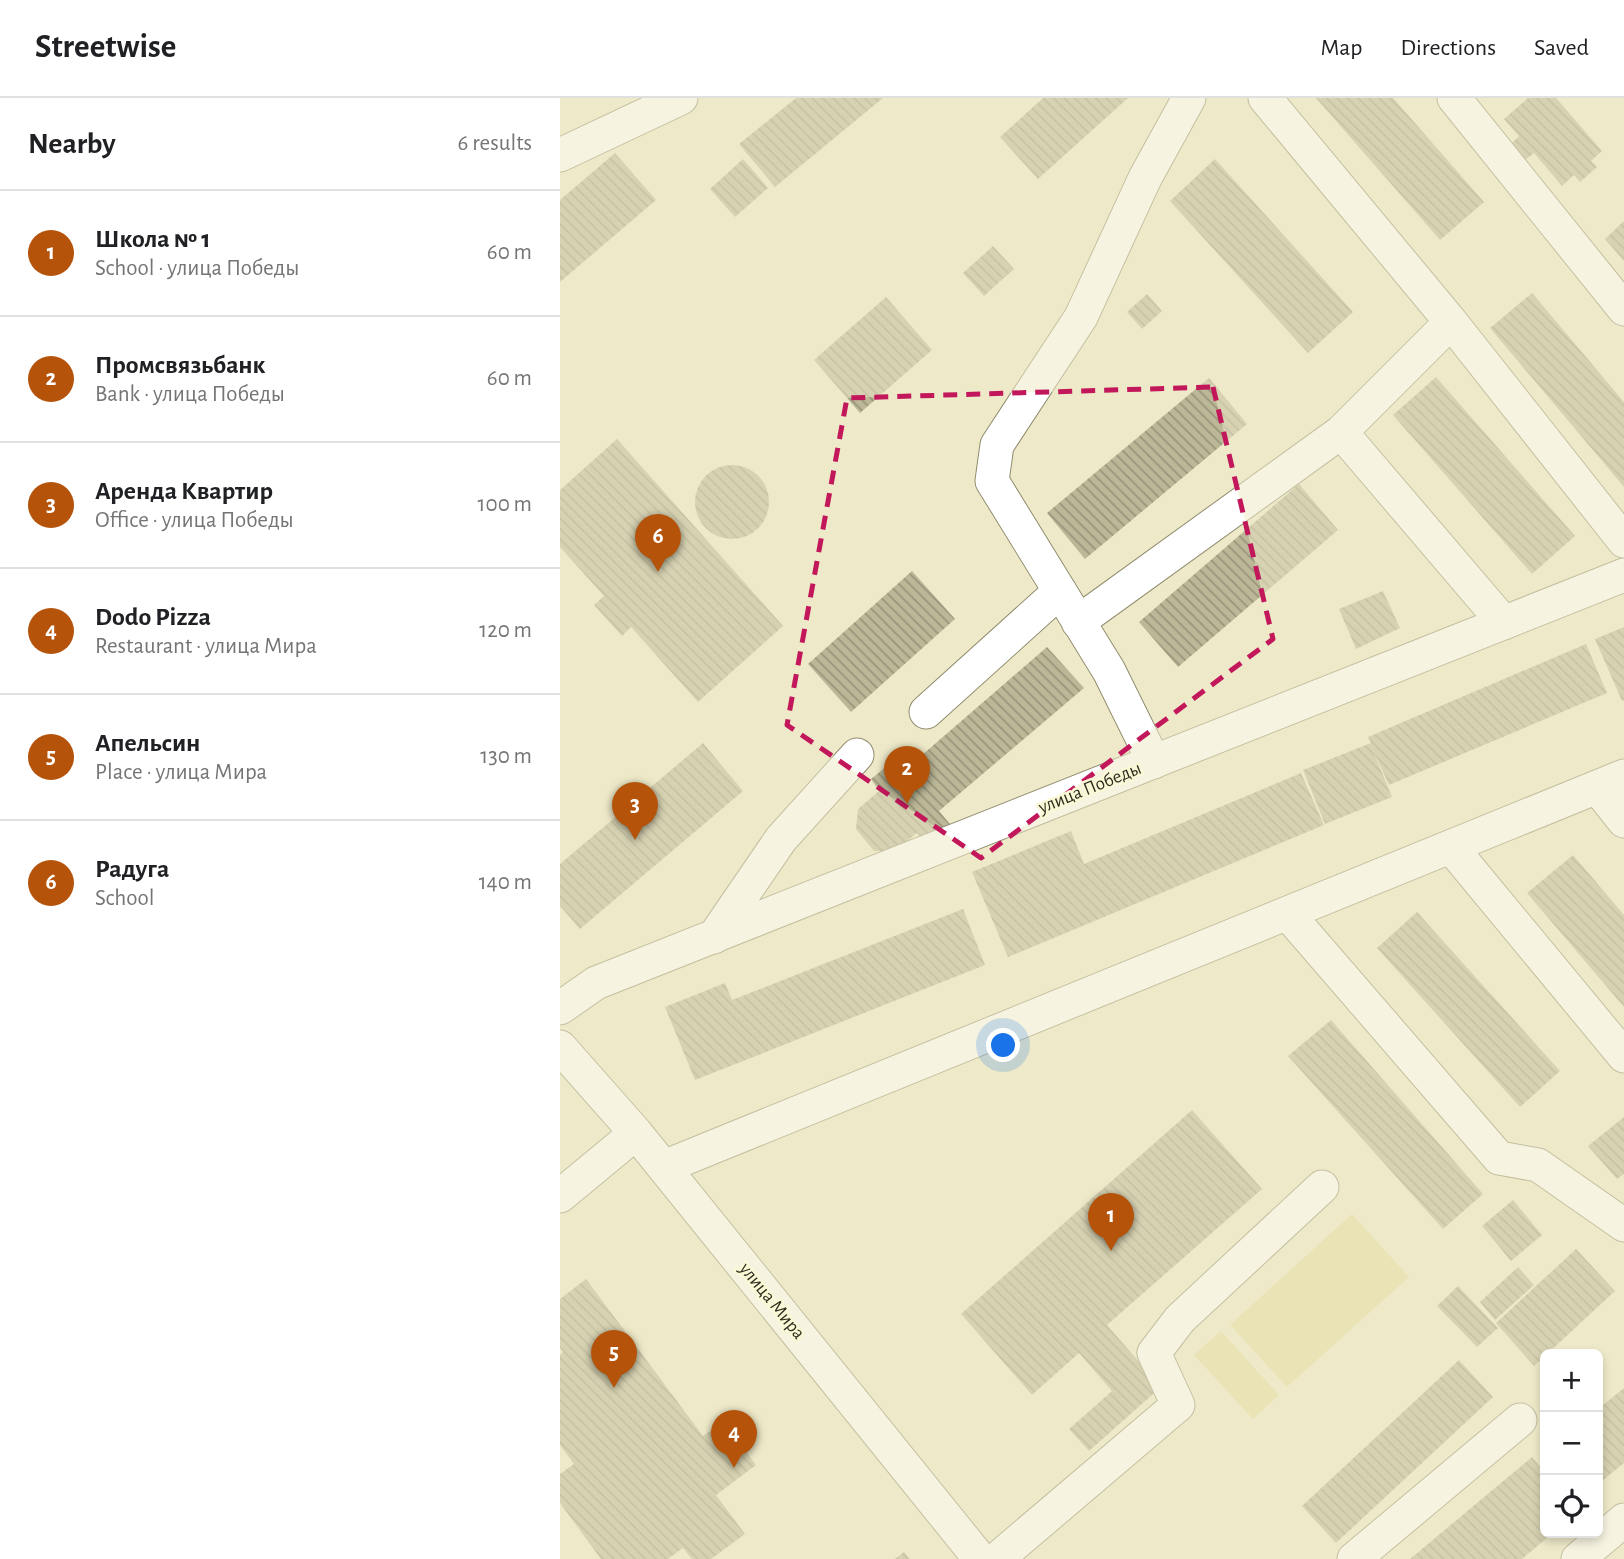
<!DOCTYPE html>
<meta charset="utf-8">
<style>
:root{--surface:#fff;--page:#f6f6f6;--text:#202124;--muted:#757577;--line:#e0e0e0;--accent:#b45309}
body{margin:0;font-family:"Alegreya Sans",sans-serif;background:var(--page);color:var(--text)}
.controls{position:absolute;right:21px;bottom:21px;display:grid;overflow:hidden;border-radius:10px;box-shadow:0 4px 10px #0003}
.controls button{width:63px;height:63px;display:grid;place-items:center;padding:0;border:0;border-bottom:2px solid var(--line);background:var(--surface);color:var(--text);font:35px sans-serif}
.you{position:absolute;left:444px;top:948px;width:24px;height:24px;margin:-18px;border:5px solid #fff;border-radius:50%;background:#1a73e8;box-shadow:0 0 0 10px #1a73e833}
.badge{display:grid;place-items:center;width:46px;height:46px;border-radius:50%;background:var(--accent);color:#fff;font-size:23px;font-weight:700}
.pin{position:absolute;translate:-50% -58px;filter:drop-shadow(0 2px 4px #0008)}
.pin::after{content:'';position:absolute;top:37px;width:24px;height:21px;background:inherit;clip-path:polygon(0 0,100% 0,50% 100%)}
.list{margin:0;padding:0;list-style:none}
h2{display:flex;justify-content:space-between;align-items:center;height:91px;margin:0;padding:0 28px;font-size:30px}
h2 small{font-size:23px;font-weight:400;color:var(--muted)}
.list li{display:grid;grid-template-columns:46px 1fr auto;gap:21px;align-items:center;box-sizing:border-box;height:126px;padding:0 28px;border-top:2px solid var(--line)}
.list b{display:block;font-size:26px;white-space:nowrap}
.list p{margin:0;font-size:23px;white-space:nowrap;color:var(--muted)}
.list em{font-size:23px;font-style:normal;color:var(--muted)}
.icon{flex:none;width:38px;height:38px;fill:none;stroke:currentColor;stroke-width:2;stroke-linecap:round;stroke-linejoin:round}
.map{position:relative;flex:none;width:1064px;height:1461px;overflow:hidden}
header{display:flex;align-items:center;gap:42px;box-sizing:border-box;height:98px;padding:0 35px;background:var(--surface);border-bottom:2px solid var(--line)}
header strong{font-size:33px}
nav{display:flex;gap:38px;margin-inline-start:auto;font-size:24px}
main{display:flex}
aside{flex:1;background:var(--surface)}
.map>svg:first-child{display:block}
.pitch{fill:#e2db9f}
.building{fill:url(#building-back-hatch)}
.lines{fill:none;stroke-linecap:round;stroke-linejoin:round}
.minor-casing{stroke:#918d6f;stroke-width:35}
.minor{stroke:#fff;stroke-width:33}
.marked{fill:none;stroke:#c2185b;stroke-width:5;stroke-dasharray:14 9;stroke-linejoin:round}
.labels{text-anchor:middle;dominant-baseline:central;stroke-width:5;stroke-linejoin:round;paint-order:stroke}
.street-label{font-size:19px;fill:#2d2c1f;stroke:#fbf8d6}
</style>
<header>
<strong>Streetwise</strong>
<nav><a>Map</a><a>Directions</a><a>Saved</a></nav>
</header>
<main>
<aside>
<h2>Nearby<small>6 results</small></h2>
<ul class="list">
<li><span class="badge">1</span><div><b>Школа № 1</b><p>School · улица Победы</p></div><em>60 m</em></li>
<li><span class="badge">2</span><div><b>Промсвязьбанк</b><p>Bank · улица Победы</p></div><em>60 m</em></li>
<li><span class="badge">3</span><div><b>Аренда Квартир</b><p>Office · улица Победы</p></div><em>100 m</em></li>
<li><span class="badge">4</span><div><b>Dodo Pizza</b><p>Restaurant · улица Мира</p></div><em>120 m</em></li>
<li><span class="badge">5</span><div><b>Апельсин</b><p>Place · улица Мира</p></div><em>130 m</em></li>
<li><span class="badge">6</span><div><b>Радуга</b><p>School</p></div><em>140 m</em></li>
</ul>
</aside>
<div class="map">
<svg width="1064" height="1461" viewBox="0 0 1064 1461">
<defs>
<pattern id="building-back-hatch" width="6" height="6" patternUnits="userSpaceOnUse" patternTransform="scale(1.75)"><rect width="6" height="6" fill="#bbb797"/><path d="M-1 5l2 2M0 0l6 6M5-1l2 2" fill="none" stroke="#98957b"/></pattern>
</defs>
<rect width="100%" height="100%" fill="#eeeac9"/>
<path class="pitch" d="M792,1116L849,1179L727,1289L670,1227Z
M661,1233L719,1297L693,1321L634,1257Z"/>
<path class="building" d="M236,0H323L215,89L179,46Z
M483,0H568L478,81L440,39Z
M756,0H833L924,104L880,142Z
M968,0H996L1042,53L1031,63L1037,69L1020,84L1014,77L1002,88L974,55L965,62L951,46L959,38L944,21Z
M55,55L96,102L0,184V102Z
M183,61L208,90L175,119L150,91Z
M655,61L793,214L748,255L610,103Z
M1064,123V163L1045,141Z
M433,148L454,171L424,198L403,175Z
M972,195L1064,304V389L930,230Z
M587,196L602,213L582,231L567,214Z
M326,199L372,252L300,315L254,262Z
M876,279L1015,438L972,476L833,317Z
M649,280L687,326L525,461L487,415Z
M57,341L223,528L138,604L71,529L62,538L34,507L44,498L0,449V392Z
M135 404a37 37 0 1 1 74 0a37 37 0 1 1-74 0Z
M739,386L778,432L618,569L579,524Z
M352,473L395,521L291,614L248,566Z
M823,493L840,530L796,551L779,511Z
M1064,529V602L1062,603L1035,541Z
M1026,546L1047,595L829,687L812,650L832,699L765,726L743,672L811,645L808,639Z
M487,549L524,590L379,713L390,726L367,746L357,735L335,753H314L296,731L298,711L319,693L311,681L338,659L347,670Z
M143,645L183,693L20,831L0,808V766Z
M741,675L764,727L448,859L412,774L511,733L524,766Z
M1013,757L1064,817V909L967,795Z
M403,811L425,867L135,982L105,909L165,885L172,902Z
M857,814L1000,973L960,1009L817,850Z
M771,922L923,1096L883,1131L728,958Z
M632,1012L702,1091L547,1227L601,1289L529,1353L509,1331L552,1293L519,1255L472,1297L401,1216Z
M1064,1019V1076L1057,1081L1028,1048Z
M953,1102L982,1137L951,1163L922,1128Z
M1016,1151L1055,1193L974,1268L936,1225Z
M958,1169L974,1187L935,1222L920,1204Z
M26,1181L143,1338L164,1323L196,1367L156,1397L185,1436L151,1461H132L123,1450L108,1461H41L0,1405V1376L14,1366L0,1347V1257L3,1254L0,1250V1201Z
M898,1188L938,1230L917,1249L877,1208Z
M899,1262L933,1299L776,1445L742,1408Z
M1064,1290V1365L1042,1383L1038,1378V1311Z
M972,1359L985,1375V1435H993L962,1461H850Z
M344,1454L350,1461H335Z"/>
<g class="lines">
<g class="minor-casing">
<path id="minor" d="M705,0L891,224L1064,443
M894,0L1064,211
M0,57L121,0
M781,334L944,525
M518,524L781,334L891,224
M366,614L500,493
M594,664L549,573L432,383L437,347L521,219L585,80L629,0
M1037,689L1064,723
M891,749L1064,958
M728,816L939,1060L978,1067L1064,1127
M154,839L221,741L297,657
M0,910L36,885L1064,477
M0,949L76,1035L420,1461
M104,1069L1064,678
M0,1098L76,1035
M437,1461L618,1307L594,1255L620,1221L762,1089
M794,1461L960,1322
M1018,1461L1064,1422"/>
</g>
<use href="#minor" class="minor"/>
</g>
<path d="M0 0H1064V1461H0ZM653,289L713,541L421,760L227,627L287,300Z" fill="#eeeac9" fill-opacity=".55" fill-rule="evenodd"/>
<path class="marked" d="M653,289L713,541L421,760L227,627L287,300Z"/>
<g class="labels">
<g class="street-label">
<text transform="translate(530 690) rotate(-22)">улица Победы</text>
<text transform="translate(212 1203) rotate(51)">улица Мира</text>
</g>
</g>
</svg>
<div class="controls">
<button>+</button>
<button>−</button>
<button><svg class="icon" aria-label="locate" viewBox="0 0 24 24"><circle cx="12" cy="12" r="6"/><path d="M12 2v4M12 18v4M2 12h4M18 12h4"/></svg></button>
</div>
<div class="you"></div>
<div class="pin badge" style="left:551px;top:1153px">1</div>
<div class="pin badge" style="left:347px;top:706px">2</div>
<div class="pin badge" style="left:75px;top:742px">3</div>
<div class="pin badge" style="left:174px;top:1370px">4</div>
<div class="pin badge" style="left:54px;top:1290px">5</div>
<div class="pin badge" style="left:98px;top:474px">6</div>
</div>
</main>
